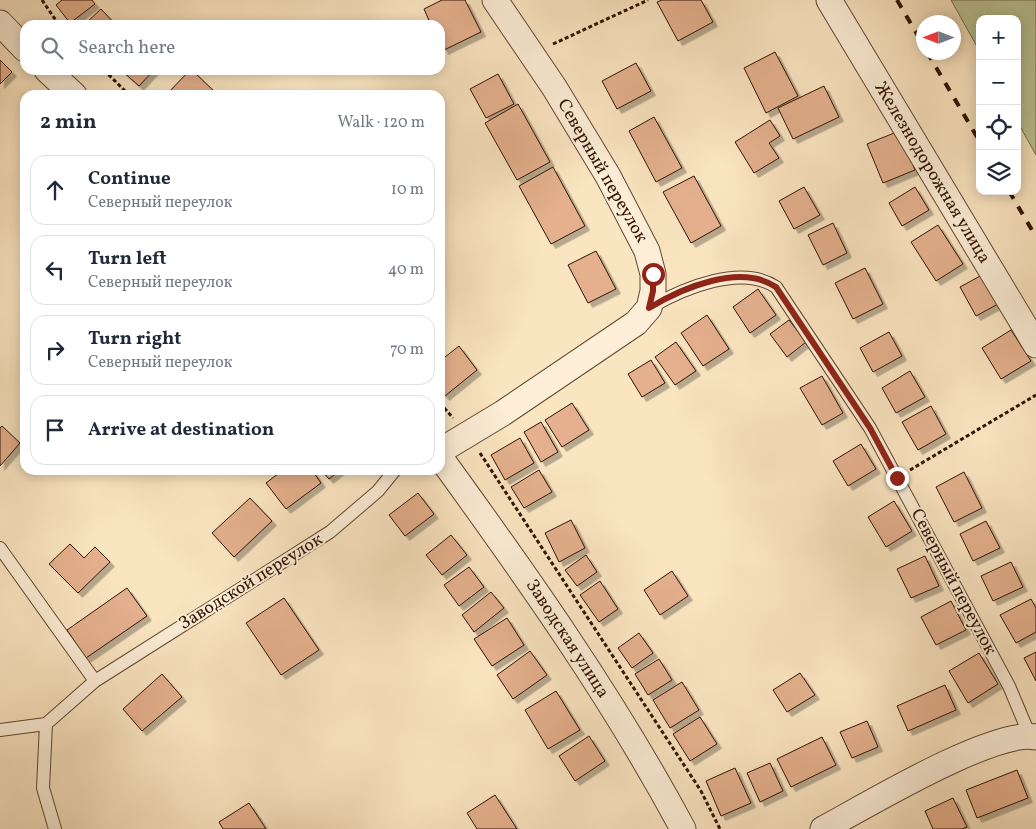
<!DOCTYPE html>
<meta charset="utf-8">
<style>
:root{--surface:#fff;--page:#f2f2f3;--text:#1f2937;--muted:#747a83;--line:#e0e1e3}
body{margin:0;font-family:Vollkorn,serif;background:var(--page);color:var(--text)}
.controls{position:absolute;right:15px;top:15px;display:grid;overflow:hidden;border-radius:10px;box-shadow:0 2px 12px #0003}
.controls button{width:45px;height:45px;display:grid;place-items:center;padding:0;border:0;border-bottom:1px solid var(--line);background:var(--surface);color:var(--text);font:25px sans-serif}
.compass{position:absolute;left:916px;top:15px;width:45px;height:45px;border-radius:50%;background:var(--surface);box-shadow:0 2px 12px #0003;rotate:270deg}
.stop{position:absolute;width:15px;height:15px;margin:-11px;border:4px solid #8f2418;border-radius:50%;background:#fff}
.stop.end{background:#8f2418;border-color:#fff;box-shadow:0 1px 5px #0008}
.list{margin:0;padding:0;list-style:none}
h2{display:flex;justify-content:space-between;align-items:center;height:65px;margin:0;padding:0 20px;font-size:21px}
h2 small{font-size:16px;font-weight:400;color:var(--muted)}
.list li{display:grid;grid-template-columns:32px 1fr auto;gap:15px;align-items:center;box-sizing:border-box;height:70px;margin:0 10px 10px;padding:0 10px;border:1px solid var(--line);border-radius:15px}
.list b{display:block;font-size:19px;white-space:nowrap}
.list p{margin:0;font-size:16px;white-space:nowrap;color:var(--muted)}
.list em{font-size:16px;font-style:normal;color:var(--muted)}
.icon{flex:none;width:28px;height:28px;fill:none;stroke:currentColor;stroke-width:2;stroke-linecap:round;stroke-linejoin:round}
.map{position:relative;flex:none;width:1036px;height:829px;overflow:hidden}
.search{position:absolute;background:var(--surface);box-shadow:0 2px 12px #0003;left:20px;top:20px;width:425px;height:55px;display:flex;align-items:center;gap:12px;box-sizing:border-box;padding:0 18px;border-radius:15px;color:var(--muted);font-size:19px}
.panel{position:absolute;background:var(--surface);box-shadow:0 2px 12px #0003;left:20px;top:90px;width:425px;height:385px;border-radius:15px}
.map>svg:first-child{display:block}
.green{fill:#bbc595;stroke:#766c4a}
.building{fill:#e4b08d;stroke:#301300;filter:url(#shadow)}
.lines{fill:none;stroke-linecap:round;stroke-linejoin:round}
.service-casing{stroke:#624830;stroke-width:14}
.minor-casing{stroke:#624830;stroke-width:27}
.path{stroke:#301300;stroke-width:3;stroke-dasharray:4 2.5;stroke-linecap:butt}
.service{stroke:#fceed7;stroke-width:12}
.minor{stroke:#fceed7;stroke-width:25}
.rail{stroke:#301300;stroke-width:4;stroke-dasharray:9 9;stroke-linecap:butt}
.route{stroke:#8f2418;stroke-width:6}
.labels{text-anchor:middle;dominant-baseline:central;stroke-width:4;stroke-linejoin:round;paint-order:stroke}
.street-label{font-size:18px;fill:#301300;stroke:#fceed7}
</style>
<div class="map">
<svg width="1036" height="829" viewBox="0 0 1036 829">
<defs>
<filter id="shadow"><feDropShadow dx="4.5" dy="4.5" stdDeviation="0" flood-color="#0004"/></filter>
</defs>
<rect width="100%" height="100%" fill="#fae5c1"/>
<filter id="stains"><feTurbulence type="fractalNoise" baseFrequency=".004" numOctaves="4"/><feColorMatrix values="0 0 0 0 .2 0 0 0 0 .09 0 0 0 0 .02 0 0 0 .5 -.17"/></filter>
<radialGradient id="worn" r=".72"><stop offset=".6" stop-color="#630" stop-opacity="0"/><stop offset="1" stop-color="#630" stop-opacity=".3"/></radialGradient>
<path class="green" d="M951,0H1036V155L1017,121V19H980V52Z"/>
<path class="building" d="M62,0H92L95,4L70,23L56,5Z
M442,0H465L481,32L444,50L440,42V25H431L424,9Z
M662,0H701L713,22L678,41L657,2Z
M101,9L116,25H84Z
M775,52L798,96L766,113L744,68Z
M0,60L12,72L0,84Z
M636,63L651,91L617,109L602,81Z
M121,70H154L139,86Z
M190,70H192L218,95H166Z
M498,74L514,104L486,118L470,89Z
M824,86L839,117L793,139L778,108Z
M518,104L550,162L517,180L485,123Z
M654,117L682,168L656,182L629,131Z
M770,120L780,136L769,143L779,158L754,173L735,142Z
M899,131L915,170L883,183L867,144Z
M553,167L585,226L551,244L519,186Z
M694,176L721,226L691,243L663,192Z
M804,187L820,215L794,229L779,201Z
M915,187L929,210L902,226L889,203Z
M833,223L847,253L823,265L808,235Z
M938,225L963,264L936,281L911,242Z
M596,251L616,289L588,303L568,265Z
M865,268L883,304L853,319L835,283Z
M982,275L998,304L976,316L960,287Z
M758,289L776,315L750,333L733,307Z
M707,315L729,349L703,366L681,333Z
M789,320L806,342L787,357L770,334Z
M1011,330L1031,361L1001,379L982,348Z
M889,332L902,356L873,372L860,348Z
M676,342L696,371L675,385L655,357Z
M459,346L477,370L445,396L440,390V361Z
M651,360L665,383L642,397L628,374Z
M910,371L925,397L896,413L882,388Z
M822,376L843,413L822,425L800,388Z
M572,403L589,430L562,447L545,420Z
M931,406L946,434L918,450L902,422Z
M541,422L558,452L541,462L524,432Z
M2,426L20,443L0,466V428Z
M520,438L534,463L505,480L491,455Z
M861,444L876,469L848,486L833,461Z
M283,470H312L321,483L286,509L266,483Z
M321,470H340L329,479Z
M539,470L552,492L524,508L511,487Z
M964,472L982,508L954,522L936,487Z
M418,493L434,514L405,536L389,515Z
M250,498L272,521L234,557L212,533Z
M894,501L912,531L886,547L868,517Z
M571,520L585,548L559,562L545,533Z
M986,521L1000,548L973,561L960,534Z
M451,535L467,555L442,575L426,555Z
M70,544L84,558L95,547L110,562L78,593L49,564Z
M586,555L597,572L577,586L565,570Z
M925,556L939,586L911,598L897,569Z
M1011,562L1023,587L993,601L981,576Z
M469,567L484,587L459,606L444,585Z
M672,571L688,596L660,615L644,590Z
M600,581L618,609L599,622L580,595Z
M127,588L147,616L86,658L67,630Z
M491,592L504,608L474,632L462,615Z
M284,598L319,650L281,675L246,623Z
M1031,599L1036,608V632L1016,643L1000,615Z
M951,601L966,630L936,645L921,617Z
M507,618L524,645L492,666L474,639Z
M639,633L653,653L632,668L618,648Z
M530,651L547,675L513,699L497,675Z
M1036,652V681L1024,658Z
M979,653L998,684L968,703L949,671Z
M659,659L672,680L648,695L635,674Z
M800,673L815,695L787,712L773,690Z
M162,674L182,697L142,731L123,709Z
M682,682L699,710L670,728L653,700Z
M945,685L956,710L908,731L897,706Z
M556,691L580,730L548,749L525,710Z
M700,717L717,744L690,761L673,734Z
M867,721L878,747L852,758L840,732Z
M589,736L605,761L575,781L559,756Z
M822,737L836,765L791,787L777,759Z
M770,763L783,791L760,802L747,773Z
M735,768L751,803L721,816L706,781Z
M1017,770L1028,798L977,818L966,790Z
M495,795L517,829H477L467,813Z
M953,798L967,827L962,829H933L925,811Z
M249,803L266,829H223L219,822Z"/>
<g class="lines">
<g class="service-casing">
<path id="service" d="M651,307C684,288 741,264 776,287L870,428L1009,686L1030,736
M0,548L95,681
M0,730L46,724
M55,829L43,788L46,724L95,681L330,532L378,491L395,470"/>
</g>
<g class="minor-casing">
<path id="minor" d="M829,0L1036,345
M0,23L25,49
M47,70L74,95
M440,451L503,413L636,323L649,308L653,291V274L647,251L608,176L554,87L495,0
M440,457C527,577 613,698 683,829
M823,829C866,806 993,729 1036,737"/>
</g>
<path class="path" d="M42,0L59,25
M553,44L648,0
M104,70L129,95
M440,403L453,418
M480,453L701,791L720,829
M910,470L1036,395"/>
<use href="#service" class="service"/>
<use href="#minor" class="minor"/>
<path class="rail" d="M897,0L924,46
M927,52L980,142
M1009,191L1036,237"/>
</g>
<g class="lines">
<path class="route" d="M653,274V291L649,308C682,288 740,263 776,287L870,428L897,478"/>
</g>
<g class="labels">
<g class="street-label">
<text transform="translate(602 171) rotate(60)">Северный переулок</text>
<text transform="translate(932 173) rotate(59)">Железнодорожная улица</text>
<text transform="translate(251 582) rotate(-32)">Заводской переулок</text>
<text transform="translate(953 582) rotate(62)">Северный переулок</text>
<text transform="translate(567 639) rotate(57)">Заводская улица</text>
</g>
</g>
<rect width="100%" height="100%" filter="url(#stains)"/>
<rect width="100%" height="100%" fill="url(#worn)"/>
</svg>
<div class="controls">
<button>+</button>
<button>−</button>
<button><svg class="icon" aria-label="locate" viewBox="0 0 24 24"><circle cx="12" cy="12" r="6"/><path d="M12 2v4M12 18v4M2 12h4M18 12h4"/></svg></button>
<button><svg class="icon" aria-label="layers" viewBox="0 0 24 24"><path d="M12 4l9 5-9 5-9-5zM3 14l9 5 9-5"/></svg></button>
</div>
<svg class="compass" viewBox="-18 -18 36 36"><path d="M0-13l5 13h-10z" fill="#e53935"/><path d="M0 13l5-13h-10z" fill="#747a83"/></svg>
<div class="stop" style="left:653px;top:274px"></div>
<div class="stop end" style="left:897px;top:478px"></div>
<div class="search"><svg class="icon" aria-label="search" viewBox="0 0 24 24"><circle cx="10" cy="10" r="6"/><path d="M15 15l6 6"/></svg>Search here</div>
<section class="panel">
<h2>2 min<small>Walk · 120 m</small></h2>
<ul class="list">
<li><svg class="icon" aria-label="ahead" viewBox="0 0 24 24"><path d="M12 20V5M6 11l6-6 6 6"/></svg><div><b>Continue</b><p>Северный переулок</p></div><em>10 m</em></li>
<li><svg class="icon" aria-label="left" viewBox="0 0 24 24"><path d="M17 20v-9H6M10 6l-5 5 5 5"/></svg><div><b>Turn left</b><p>Северный переулок</p></div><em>40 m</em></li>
<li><svg class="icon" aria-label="right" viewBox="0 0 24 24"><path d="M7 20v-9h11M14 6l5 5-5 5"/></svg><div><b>Turn right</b><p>Северный переулок</p></div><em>70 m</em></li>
<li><svg class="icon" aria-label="arrive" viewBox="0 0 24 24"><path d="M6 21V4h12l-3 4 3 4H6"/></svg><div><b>Arrive at destination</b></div></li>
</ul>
</section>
</div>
